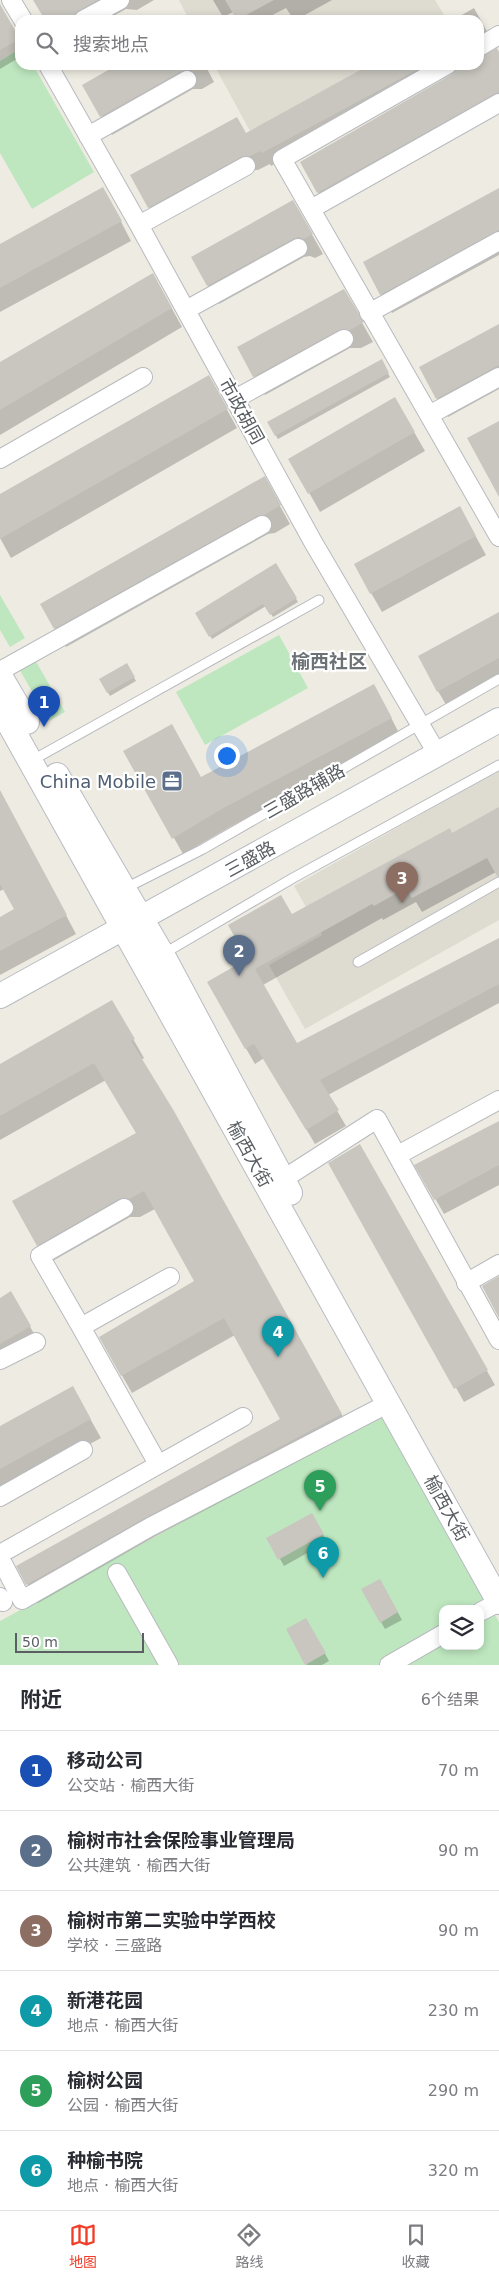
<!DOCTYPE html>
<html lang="zh">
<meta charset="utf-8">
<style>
:root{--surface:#fff;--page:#f7f7f7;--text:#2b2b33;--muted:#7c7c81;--line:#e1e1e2;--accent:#f03d27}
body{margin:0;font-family:"DejaVu Sans","Noto Sans SC",sans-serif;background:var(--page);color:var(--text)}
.controls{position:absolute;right:15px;bottom:15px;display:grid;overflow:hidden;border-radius:10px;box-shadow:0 2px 8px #0003}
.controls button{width:45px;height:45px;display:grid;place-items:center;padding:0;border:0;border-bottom:1px solid var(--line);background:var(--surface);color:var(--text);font:25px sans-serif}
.scale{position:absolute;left:15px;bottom:12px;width:129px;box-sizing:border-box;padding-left:5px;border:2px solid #5b5f64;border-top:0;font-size:14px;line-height:18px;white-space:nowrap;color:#5b5f64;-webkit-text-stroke:4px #fff;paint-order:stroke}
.you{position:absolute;left:226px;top:755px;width:18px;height:18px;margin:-12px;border:4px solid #fff;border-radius:50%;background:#1a73e8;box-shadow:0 0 0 8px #1a73e833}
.badge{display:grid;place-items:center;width:32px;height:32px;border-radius:50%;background:var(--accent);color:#fff;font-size:16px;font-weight:700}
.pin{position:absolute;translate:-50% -41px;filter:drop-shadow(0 1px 2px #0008)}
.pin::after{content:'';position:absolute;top:26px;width:18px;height:15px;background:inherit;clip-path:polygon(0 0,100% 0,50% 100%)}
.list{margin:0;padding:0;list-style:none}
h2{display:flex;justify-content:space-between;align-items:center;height:65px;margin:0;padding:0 20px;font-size:21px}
h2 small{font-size:16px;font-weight:400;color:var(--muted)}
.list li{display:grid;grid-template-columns:32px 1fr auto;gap:15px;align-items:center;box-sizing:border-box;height:80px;padding:0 20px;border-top:1px solid var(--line)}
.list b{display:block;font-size:19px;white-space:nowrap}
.list p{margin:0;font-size:16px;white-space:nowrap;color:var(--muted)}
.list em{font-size:16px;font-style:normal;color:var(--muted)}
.icon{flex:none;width:28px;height:28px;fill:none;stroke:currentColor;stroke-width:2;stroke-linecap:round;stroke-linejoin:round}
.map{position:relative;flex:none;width:499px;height:1665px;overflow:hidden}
.search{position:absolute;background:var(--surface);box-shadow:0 2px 8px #0003;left:15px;right:15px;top:15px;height:55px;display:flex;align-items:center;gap:12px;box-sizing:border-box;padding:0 18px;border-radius:15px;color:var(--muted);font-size:19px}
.sheet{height:545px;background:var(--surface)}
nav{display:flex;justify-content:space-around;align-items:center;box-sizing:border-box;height:70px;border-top:1px solid var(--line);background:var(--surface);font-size:14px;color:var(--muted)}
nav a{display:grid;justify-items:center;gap:2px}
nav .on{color:var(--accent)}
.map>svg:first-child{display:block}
.education{fill:#dedbd1}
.green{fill:#bee7bf;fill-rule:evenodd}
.shadow{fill:#0003}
.building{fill:#c9c6c0}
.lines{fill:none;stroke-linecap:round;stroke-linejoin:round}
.lane-casing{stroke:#b8babf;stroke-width:11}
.street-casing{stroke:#b8babf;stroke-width:20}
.secondary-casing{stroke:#b8bcc2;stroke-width:26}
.lane{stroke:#fff;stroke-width:9}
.street{stroke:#fff;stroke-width:18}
.secondary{stroke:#fff;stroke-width:24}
.labels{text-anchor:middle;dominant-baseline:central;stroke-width:4.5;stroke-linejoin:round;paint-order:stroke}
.street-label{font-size:18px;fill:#5b5f64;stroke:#fff}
.service-label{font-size:18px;fill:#4e5e75;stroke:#fff;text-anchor:end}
.neighbourhood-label{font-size:19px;font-weight:bold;fill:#6c7176;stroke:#fff}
</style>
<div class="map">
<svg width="499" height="1665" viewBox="0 0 499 1665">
<rect width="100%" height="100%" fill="#eeece2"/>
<path class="education" d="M179,0H435L447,20H189Z
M214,65H369L250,131Z
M499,770V920L305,1029L269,965L322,935L294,886Z"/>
<path class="green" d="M20,49V65H33L94,172L32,209L0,153V61Z
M0,595L25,638L10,647L0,630Z
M279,635L308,688L205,745L176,692Z
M34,658L65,712L49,721L18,667Z
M383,1413L499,1622V1665H0V1621ZM443,1609H480V1646H443Z"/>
<path class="shadow" d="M35,0H154L137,10L126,9L106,20H46Z
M213,0H332L296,20H294L286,8L263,20H237L233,12L223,17Z
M0,6L20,42V57L0,69Z
M474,8L494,44L479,54V20H453Z
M499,54V109L326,206L301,162L453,75L457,69H450L271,166L270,164L258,170H249L157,221L149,207L246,134L371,65H479V59Z
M119,65H205L214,82L202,89H193L112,135L84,86Z
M499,190V255L392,313L381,294Z
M293,201L323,254L315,258L310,256L304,257L219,304L192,258Z
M114,208L131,241L0,312V245Z
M344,291L373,342L361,348H350L265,395L254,376Z
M164,294L182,327L0,435V364Z
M499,325V389L448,417L437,398Z
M381,361L390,377L278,439L268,422Z
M219,395L237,428L11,558L0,538V496Z
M395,399L425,451L320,512L290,459Z
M275,497L290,524L275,533L268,534L66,647L41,604Z
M470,526L486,555L382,612L355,565Z
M275,565L298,602L273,617L266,606L212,639L196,613Z
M499,614V683L449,710L438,691Z
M127,664L136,681L110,696L100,679Z
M383,702L400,735L230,827L183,854L125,751L201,778Z
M0,791L76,934L0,975V918L15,910L4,889L0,891Z
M499,808V877L496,872L422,912L416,902L383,920L382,918L263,985L297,1045L499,939V1003L328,1095L346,1126L315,1144L264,1058L255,1064L208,983L249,960L291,916L452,834Z
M112,1002L144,1058L141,1060L184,1131L352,1433L156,1536L38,1603L18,1567L282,1420L235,1335L132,1393L100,1337L196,1282L155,1209L140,1217H130L49,1263L38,1245L138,1133L106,1080L0,1140V1065Z
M499,1122V1185L444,1214L416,1165Z
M359,1146L495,1385L464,1402L330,1163Z
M11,1293L41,1346L0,1369V1299Z
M83,1406L101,1438L0,1493V1427Z
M312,1514L327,1542L284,1566L268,1538Z
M380,1580L402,1620L385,1629L363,1590Z
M306,1619L329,1661L322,1665H307L287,1629Z"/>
<path class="building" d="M33,0H98L78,11L72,20H45Z
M225,0H274L237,20Z
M0,4L20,39L0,50Z
M497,48L499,52V92L317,193L300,162L452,74L458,65H479V58Z
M117,65H201L191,70L182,71L100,117L82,85Z
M369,65H426L262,153L261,151L250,156L241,157L148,208L130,175L237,117L246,133Z
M103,187L122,221L0,288V244Z
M499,188V230L380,295L363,262Z
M293,200L313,234L304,239L299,237L293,239L207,286L191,257Z
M153,273L172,308L0,410V362Z
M344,289L364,322L350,330H339L253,377L237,347Z
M499,324V365L436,399L419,367Z
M382,359L389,373L275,436L267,422Z
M209,375L228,409L0,539V494Z
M395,397L415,432L308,494L288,459Z
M499,421V497L467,438Z
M265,476L281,505L264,515L257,516L54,629L40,604Z
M460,506L476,536L370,594L354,564Z
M276,563L297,598L270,615L263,604L209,637L195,613Z
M499,612V658L437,692L418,656Z
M127,663L135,677L107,693L99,679Z
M374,684L392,718L220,810L172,839L123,751L172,724L201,777Z
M0,790L67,915L0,951V917L14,909L0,884Z
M499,807V876H497L487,858L412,898L406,888L374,906L372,904L255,969L297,1043L499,938V984L320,1080L339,1110L306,1130L254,1044L245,1049L207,982L247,959L228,925L281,895L292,914L450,828L452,833Z
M112,1000L135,1039L131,1041L174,1111L342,1414L145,1518L26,1585L16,1566L280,1419L224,1318L121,1376L99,1337L194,1281L144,1191L129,1199H119L37,1246L12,1201L136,1133L94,1063L0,1116V1064Z
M499,1121V1165L434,1200L414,1165Z
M360,1144L488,1370L454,1389L328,1163Z
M499,1276V1318L482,1286Z
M11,1291L31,1326L0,1344V1298Z
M73,1386L91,1419L0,1469V1426Z
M312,1513L324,1534L278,1560L266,1538Z
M380,1579L398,1612L380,1623L361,1589Z
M306,1618L326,1653L305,1665L286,1629Z"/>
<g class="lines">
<g class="lane-casing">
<path id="lane" d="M31,761L319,600
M124,889L203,849L499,679
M163,954L293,878L499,765
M358,962L499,882"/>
</g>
<g class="street-casing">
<path id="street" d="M11,0L23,20
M83,20L120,0
M479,47L499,35
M48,65L139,225L313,542L438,755
M447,65L282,159L499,537
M88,136L187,80
M311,209L499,103
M139,225L246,166
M186,310L298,248
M369,313L499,241
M235,399L344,339
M429,415L499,377
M0,459L143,377
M0,671L262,525
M398,1155L499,1100
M274,1185L377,1119L499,1340
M466,1283L499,1264
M81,1327L40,1256L124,1208
M0,1360L36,1342
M158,1464L81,1327L170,1277
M0,1497L83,1450
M0,1554L243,1417
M0,1558L22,1600L150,1527L389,1403
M117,1573L169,1665
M0,1597L3,1602
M480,1612L499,1602
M389,1665L443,1634"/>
</g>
<g class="secondary-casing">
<path id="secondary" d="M0,676L27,722
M0,707L499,1602
M57,775L162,954L290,1193
M0,996L499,720"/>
</g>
<use href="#lane" class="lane"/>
<use href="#street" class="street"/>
<use href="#secondary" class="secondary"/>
</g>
<defs>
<g id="office-square" transform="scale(1.125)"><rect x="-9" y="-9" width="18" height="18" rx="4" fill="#5c6f8a" stroke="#fff"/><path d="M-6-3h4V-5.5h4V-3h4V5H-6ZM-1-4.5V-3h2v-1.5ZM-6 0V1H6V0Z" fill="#fff"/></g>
</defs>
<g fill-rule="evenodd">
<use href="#office-square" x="172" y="781"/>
</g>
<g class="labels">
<g class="street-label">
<text transform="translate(242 411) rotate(61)">市政胡同</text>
<text transform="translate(304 791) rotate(-30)">三盛路辅路</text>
<text transform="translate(250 859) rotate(-29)">三盛路</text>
<text transform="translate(250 1154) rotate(61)">榆西大街</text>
<text transform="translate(447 1508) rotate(61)">榆西大街</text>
</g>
<g class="service-label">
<text x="156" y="781">China Mobile</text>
</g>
<g class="neighbourhood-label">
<text x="329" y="661">榆西社区</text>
</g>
</g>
</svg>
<div class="controls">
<button><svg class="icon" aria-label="layers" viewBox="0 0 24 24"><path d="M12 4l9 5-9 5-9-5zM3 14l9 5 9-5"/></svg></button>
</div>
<div class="scale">50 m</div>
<div class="you"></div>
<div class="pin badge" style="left:44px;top:727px;background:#1a4fb4">1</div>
<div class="pin badge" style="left:239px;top:976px;background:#5c6f8a">2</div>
<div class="pin badge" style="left:402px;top:903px;background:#8d6e63">3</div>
<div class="pin badge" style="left:278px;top:1357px;background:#0f9aa8">4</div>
<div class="pin badge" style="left:320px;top:1511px;background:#2e9e5b">5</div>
<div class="pin badge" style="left:323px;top:1578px;background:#0f9aa8">6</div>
<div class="search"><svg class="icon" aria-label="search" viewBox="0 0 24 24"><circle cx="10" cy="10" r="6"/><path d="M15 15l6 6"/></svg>搜索地点</div>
</div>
<section class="sheet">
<h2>附近<small>6个结果</small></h2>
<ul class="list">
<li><span class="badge" style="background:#1a4fb4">1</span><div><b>移动公司</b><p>公交站 · 榆西大街</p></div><em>70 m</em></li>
<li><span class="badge" style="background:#5c6f8a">2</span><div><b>榆树市社会保险事业管理局</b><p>公共建筑 · 榆西大街</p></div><em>90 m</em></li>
<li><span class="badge" style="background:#8d6e63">3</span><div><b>榆树市第二实验中学西校</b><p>学校 · 三盛路</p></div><em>90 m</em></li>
<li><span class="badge" style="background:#0f9aa8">4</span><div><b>新港花园</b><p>地点 · 榆西大街</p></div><em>230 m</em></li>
<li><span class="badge" style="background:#2e9e5b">5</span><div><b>榆树公园</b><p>公园 · 榆西大街</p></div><em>290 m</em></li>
<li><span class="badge" style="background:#0f9aa8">6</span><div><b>种榆书院</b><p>地点 · 榆西大街</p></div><em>320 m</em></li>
</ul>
</section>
<nav>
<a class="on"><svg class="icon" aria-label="map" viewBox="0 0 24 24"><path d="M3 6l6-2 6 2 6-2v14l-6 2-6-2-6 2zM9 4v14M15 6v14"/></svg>地图</a>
<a><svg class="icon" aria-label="directions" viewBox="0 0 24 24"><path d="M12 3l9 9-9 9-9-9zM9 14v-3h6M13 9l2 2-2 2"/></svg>路线</a>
<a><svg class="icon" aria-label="saved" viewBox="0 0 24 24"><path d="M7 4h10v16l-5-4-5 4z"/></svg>收藏</a>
</nav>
